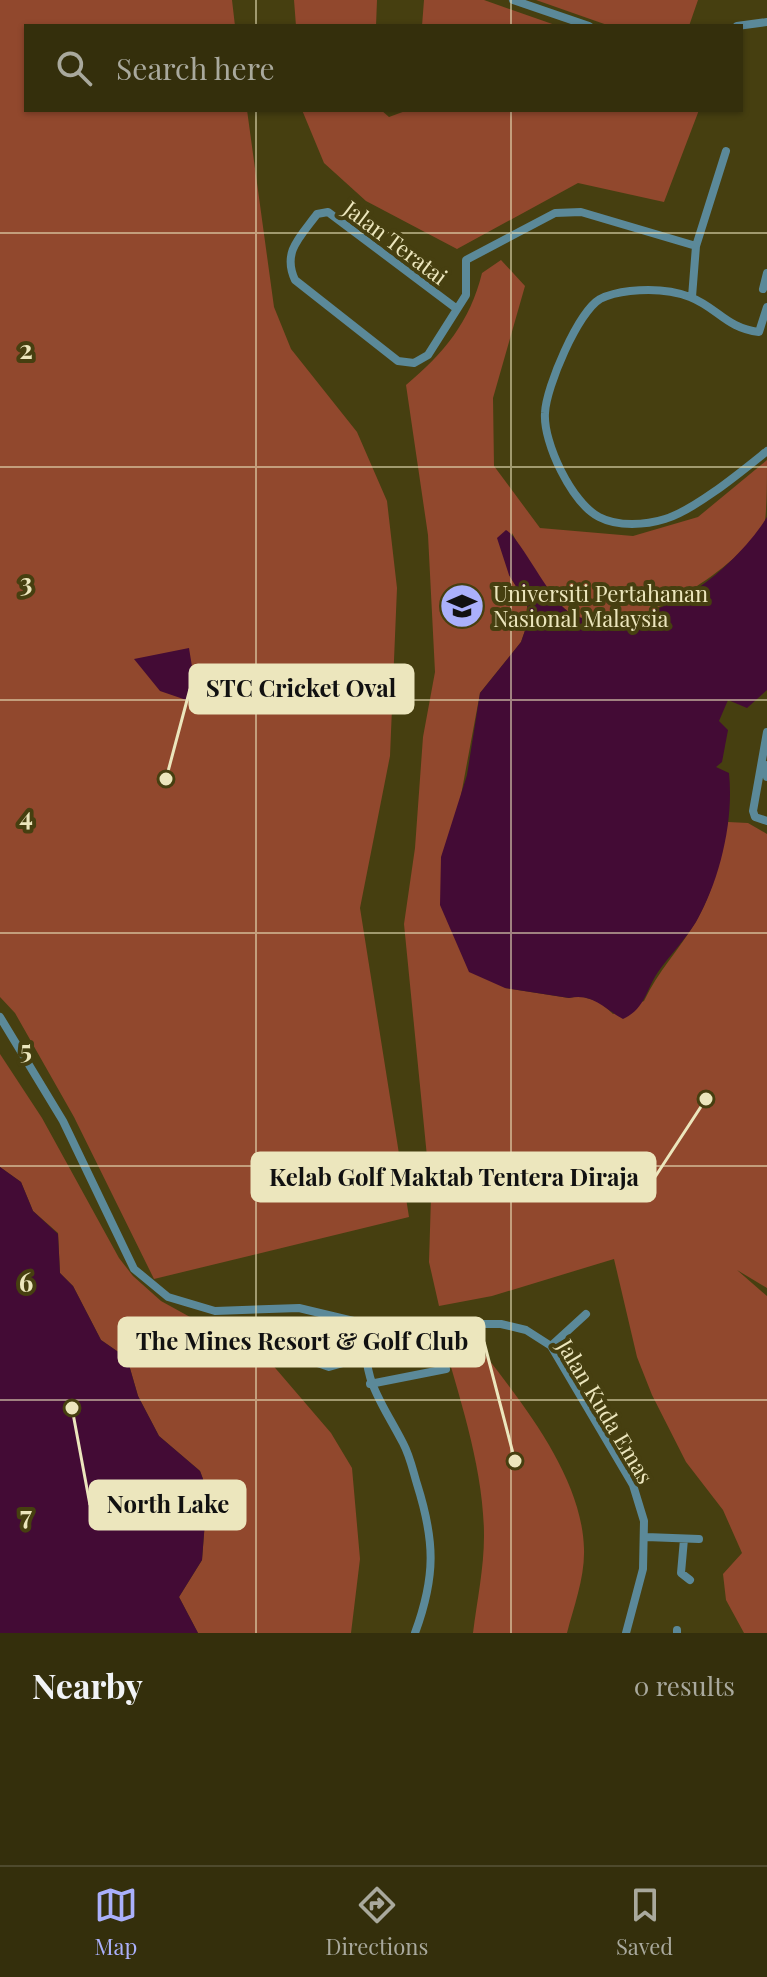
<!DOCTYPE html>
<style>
:root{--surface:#342f0c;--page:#3f3b1a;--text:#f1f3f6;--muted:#a9a99d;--line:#4e4a2d;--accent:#aab0fb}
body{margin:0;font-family:"Playfair Display",serif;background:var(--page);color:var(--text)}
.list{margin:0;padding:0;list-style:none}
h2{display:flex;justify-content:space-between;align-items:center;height:104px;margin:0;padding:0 32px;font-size:34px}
h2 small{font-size:26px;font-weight:400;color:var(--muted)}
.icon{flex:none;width:44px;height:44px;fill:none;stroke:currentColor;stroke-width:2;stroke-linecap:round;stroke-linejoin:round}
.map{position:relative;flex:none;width:767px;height:1633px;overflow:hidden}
.search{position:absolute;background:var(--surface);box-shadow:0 2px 6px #0004;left:24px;right:24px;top:24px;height:88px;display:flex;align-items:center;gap:20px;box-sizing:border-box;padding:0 28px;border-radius:0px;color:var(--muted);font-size:30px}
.sheet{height:232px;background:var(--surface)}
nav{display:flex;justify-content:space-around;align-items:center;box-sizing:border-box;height:112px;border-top:2px solid var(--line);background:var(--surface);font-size:22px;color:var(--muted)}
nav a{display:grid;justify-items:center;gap:4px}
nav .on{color:var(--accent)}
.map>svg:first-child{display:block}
.green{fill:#91482d}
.water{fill:#430b35}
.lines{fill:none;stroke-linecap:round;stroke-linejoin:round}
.minor{stroke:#5b8999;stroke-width:8}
.grid{fill:none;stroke:#ece6bd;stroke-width:2;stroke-opacity:0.55}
.labels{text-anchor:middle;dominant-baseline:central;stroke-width:8;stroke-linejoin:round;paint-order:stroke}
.street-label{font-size:22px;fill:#ece6bd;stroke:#463f10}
.poi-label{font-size:22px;fill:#ece6bd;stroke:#463f10;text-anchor:start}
.grid-label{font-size:26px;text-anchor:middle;font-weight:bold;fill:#ece6bd;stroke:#463f10;stroke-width:8;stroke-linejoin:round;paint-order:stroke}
.leader{fill:none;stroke:#ece6bd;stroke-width:3}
.callout-dot{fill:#ece6bd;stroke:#463f10;stroke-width:3}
.callout{fill:#ece6bd;stroke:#ece6bd;stroke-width:3}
.callout-label{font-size:24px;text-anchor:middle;font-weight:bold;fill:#111}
</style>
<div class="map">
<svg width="767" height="1633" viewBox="0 0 767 1633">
<rect width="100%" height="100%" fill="#463f10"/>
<path class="green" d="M0,0H232L235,26H26V110H247L274,307L291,349L357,432L387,501L397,588L390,756L360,908L409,1217L154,1279L74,1117L15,1013L0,997Z
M294,0H377L376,26H296Z
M424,0H484L558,26H422Z
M536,0H698L689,26H610Z
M302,110H381L389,117L408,110H699L664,202L578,183L457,249L366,201L324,163Z
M501,260L525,286L493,398L494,466L540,528L633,536L698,517L767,460C767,477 767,505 765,521C744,565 630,640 580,619C553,607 526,558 512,533L509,575L527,604L529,619L521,642L480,693L459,806L505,988L569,998L580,996L600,1002L613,1014L644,1001C658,971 679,950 695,923C714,892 720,857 728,822L748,823L767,834V1288L737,1270L767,1296V1633H744L726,1600L723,1574L742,1553L723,1510L686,1462L652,1395L637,1357L614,1259L492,1296L439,1306L429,1262L431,1197L404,924L415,848L423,737L435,672L428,535L406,385C444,353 470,322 482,273Z
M0,1054L42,1118L119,1258L133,1276L161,1301L190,1317L231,1326L252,1341L331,1433L352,1468L360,1559L351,1633H198L179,1597L202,1560L206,1508L203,1479L200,1471L159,1436L138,1396L127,1358L101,1340L73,1286L60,1273L58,1233L33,1211L21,1182L0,1167Z
M466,1330C512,1391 582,1470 584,1549C585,1577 574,1606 567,1633H473C477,1601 484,1568 484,1536C484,1468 459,1397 441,1332Z"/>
<path class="water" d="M767,517V690L747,708L728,700L719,721L728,730L722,762L716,767L729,773C734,821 720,880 696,922C685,940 670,955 658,972C646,990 645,1009 623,1019C603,1008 593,993 569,998L505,988L469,972L440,905L441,857L467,775L480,693L521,642L529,619L527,604L509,575L497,538L506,530C519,537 548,595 565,609C596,636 668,609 698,588C722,572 752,542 767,517Z
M189,648L198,704L160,691L134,659Z
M0,1167L21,1182L33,1211L58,1234L60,1273L73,1286L101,1340L127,1358L138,1396L159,1436L200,1471L203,1479L206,1508L202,1560L179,1597L198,1633H0Z"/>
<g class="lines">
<path class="minor" d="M513,0L589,26
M737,26L767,22
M763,289L767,273
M692,297L696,246L726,151
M767,307L759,332C726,328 718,308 690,297C672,290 649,289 630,291C621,292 608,295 600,299C578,312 546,387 545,413C543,443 572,503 599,517C618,527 646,525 665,519C695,510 742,471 767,451
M457,309L328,212L317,214C300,237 282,252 295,280L398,361L414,363L428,355L466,295V260L555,213L581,212L696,246
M767,732L753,811L755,817L767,821
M767,765V777
M0,1017L63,1121L134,1269L168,1297L215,1311L299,1308L366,1324H501L526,1330L551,1346L633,1485L644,1521L643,1569L626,1633
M366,1324C362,1382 378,1395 403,1443C410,1456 413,1471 417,1484C435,1541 436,1576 415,1633
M551,1346L586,1314
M286,1352L329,1367L364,1357
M370,1384L446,1369
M646,1537L699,1539
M684,1539L681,1573L690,1580
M677,1633V1630"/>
</g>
<path class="grid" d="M256,0V26M511,0V26M256,110V1633M511,110V1633M0,233H767M0,467H767M0,700H767M0,933H767M0,1166H767M0,1400H767"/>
<defs>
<g id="university-disc" transform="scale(2.3)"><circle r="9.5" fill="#aab0fb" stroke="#463f10"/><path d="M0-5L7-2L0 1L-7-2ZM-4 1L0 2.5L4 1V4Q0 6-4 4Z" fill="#111"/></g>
</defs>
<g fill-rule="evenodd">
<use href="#university-disc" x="462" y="606"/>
</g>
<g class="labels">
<g class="street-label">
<text transform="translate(396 242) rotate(37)">Jalan Teratai</text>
<text transform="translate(606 1411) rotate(59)">Jalan Kuda Emas</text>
</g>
<g class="poi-label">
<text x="493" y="593">Universiti Pertahanan<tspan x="493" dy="25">Nasional Malaysia</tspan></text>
</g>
</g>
<g class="grid-label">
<text x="26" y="359">2</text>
<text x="26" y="592">3</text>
<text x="26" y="826">4</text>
<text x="26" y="1059">5</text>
<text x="26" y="1292">6</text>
<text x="26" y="1525">7</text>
</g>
<path class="leader" d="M166 779L190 689M706 1099L655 1177M515 1461L484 1342M72 1408L90 1505"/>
<g class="callout-dot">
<circle cx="166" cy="779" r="8"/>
<circle cx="706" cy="1099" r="8"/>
<circle cx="515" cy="1461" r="8"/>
<circle cx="72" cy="1408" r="8"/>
</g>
<g class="callout">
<rect x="190" y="665" width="223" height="48" rx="8"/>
<rect x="252" y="1153" width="403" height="48" rx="8"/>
<rect x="119" y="1318" width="365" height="48" rx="8"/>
<rect x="90" y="1481" width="155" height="48" rx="8"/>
</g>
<g class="callout-label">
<text x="301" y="697">STC Cricket Oval</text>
<text x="454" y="1186">Kelab Golf Maktab Tentera Diraja</text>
<text x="302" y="1350">The Mines Resort &amp; Golf Club</text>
<text x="168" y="1513">North Lake</text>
</g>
</svg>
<div class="search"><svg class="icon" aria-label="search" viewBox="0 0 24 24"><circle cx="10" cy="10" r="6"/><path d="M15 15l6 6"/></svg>Search here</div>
</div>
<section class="sheet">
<h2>Nearby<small>0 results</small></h2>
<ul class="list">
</ul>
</section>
<nav>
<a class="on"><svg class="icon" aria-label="map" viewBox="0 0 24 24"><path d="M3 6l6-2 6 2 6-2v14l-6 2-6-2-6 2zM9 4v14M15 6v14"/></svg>Map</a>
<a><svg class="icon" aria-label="directions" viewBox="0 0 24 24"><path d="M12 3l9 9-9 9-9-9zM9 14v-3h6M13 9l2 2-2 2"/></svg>Directions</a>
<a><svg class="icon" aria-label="saved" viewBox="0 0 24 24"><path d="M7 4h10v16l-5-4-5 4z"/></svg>Saved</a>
</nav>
